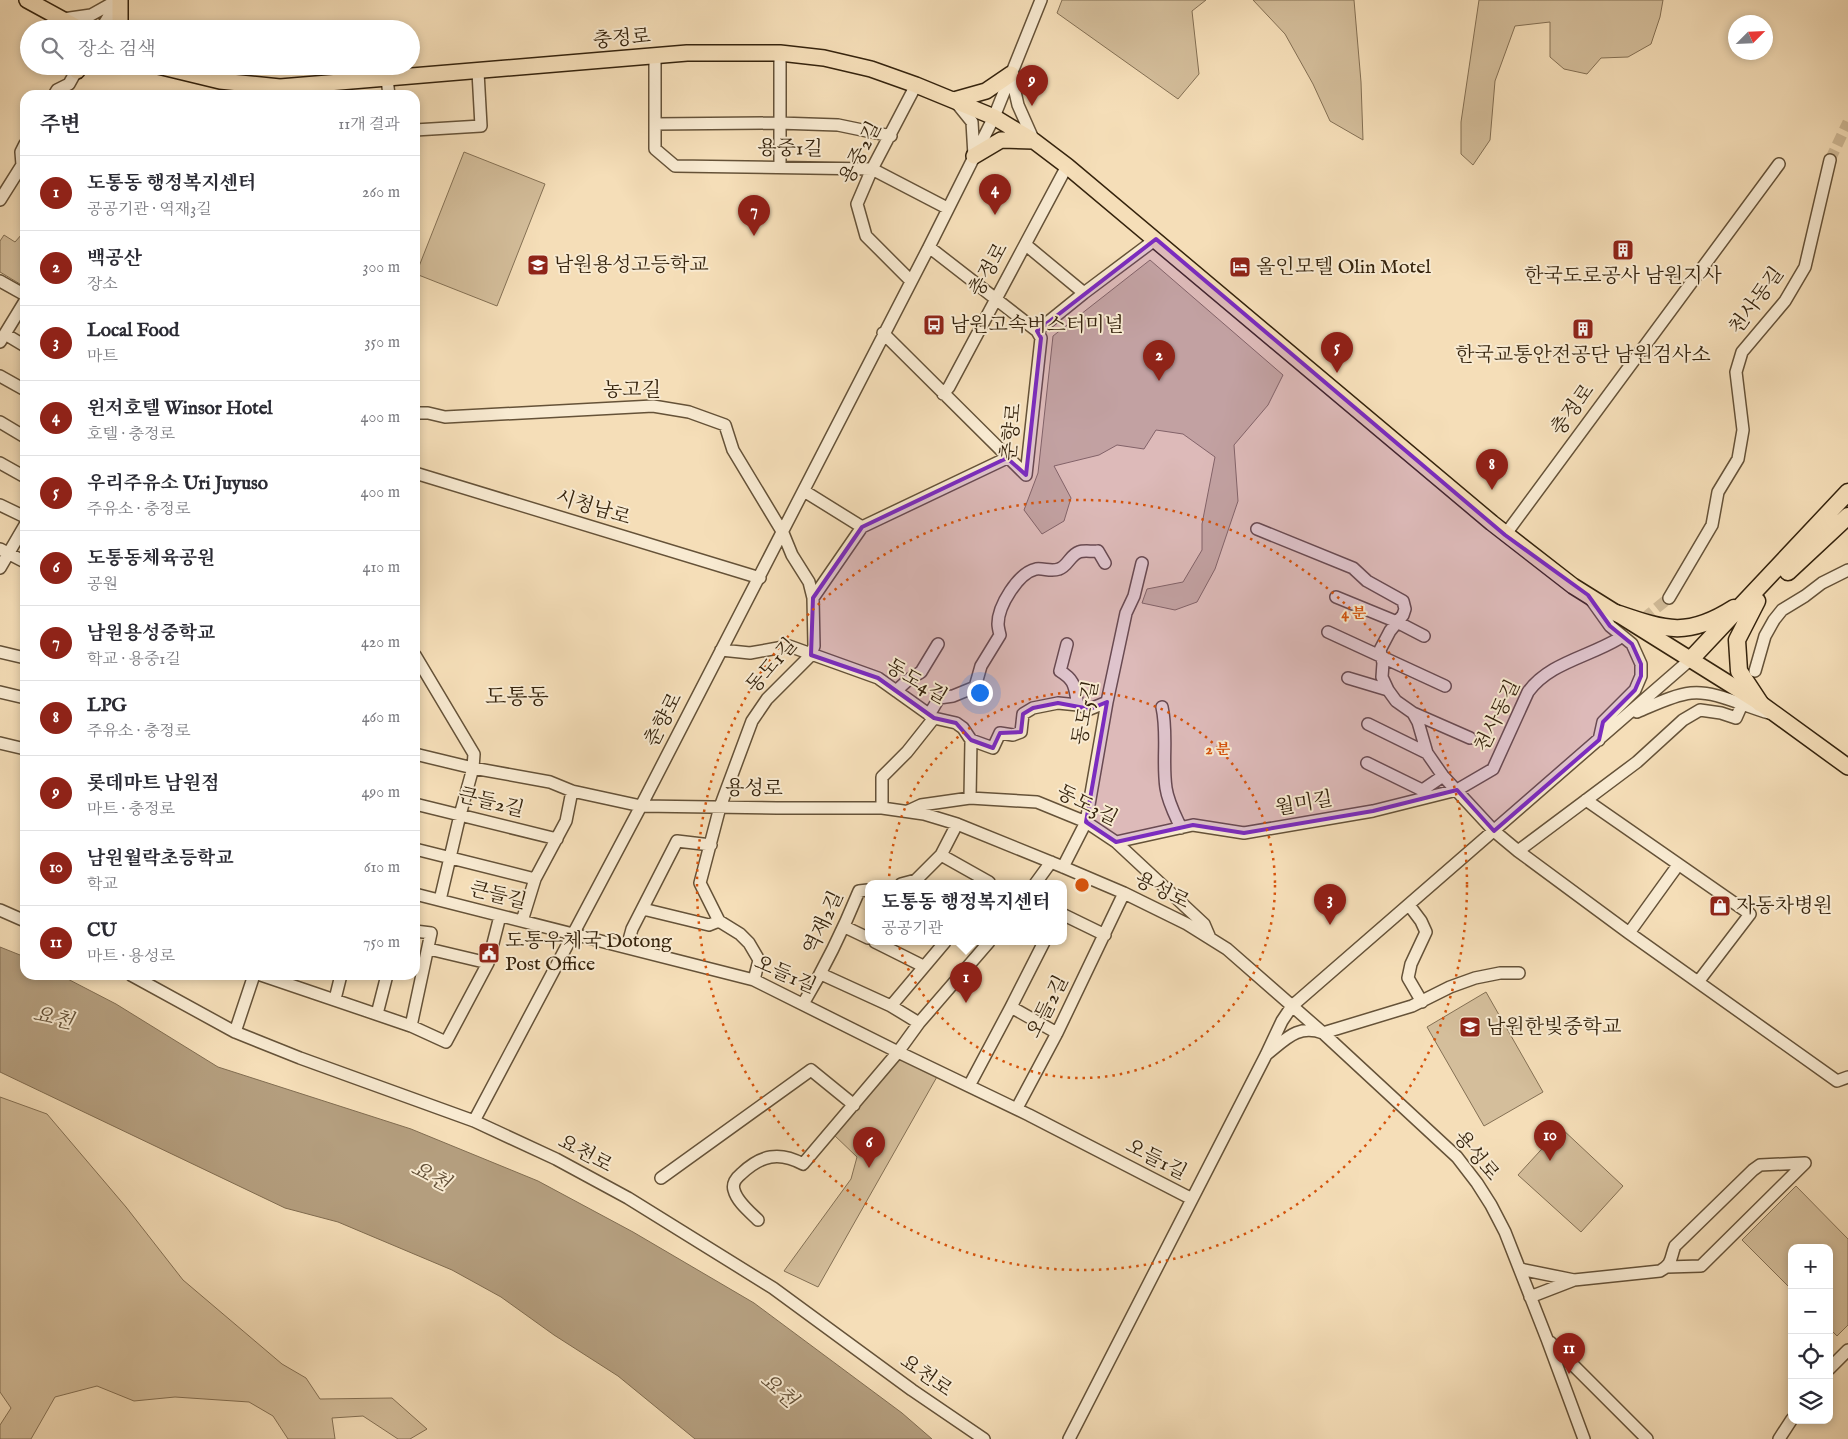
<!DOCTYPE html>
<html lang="ko">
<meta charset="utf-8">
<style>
:root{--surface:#fff;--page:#f7f7f7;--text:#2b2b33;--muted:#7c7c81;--line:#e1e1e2;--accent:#8f2418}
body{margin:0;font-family:"IM FELL English","Noto Serif KR",serif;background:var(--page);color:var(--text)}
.controls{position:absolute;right:15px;bottom:15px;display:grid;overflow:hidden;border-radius:10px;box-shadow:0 2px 8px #0003}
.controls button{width:45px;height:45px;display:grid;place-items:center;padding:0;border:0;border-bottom:1px solid var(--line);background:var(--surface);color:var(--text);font:25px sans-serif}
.compass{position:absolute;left:1728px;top:15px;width:45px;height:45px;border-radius:50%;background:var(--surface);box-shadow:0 2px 8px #0003;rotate:66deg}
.you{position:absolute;left:979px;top:692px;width:18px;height:18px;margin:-12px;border:4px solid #fff;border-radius:50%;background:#1a73e8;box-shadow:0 0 0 8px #1a73e833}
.badge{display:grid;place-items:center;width:32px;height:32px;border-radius:50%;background:var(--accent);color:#fff;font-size:16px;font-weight:700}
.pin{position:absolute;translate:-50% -41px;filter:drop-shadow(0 1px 2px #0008)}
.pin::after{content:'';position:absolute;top:26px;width:18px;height:15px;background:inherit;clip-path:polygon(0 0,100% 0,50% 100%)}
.popup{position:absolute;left:865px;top:880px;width:202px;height:65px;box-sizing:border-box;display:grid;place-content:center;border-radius:10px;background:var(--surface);filter:drop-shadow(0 1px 4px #0005);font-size:16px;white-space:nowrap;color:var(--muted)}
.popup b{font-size:19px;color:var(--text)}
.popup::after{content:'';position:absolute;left:50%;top:100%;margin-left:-10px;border:10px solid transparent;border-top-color:var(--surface)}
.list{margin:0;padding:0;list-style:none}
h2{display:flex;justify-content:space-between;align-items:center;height:65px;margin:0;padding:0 20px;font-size:21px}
h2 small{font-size:16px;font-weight:400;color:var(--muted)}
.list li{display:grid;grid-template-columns:32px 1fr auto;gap:15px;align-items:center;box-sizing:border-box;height:75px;padding:0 20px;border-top:1px solid var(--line)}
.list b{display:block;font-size:19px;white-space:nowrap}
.list p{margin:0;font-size:16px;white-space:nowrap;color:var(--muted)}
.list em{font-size:16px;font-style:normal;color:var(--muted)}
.icon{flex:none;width:28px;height:28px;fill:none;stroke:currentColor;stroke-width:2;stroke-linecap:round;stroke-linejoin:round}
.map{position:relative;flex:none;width:1848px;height:1439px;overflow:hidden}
.search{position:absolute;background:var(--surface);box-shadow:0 2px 8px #0003;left:20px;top:20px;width:400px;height:55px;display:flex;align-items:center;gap:12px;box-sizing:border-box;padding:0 18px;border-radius:28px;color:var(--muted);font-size:19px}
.panel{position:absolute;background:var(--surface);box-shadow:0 2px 8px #0003;left:20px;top:90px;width:400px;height:890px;border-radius:15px}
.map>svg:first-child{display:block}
.green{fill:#d4be9b;stroke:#847054}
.water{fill:#b49e7e;stroke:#816d51}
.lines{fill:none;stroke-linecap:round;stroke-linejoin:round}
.minor-tunnel{stroke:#cfb996;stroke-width:11;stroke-dasharray:11 5.5;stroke-linecap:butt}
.minor-casing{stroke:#655238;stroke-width:14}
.major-casing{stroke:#35230d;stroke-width:18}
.highway-casing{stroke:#35230d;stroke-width:19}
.minor{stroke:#f8ead1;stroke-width:11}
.major{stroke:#f5deb8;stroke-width:15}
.highway{stroke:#f5deb8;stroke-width:16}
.marked{fill:#7b2cbf;fill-opacity:0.2;stroke:#7b2cbf;stroke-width:4;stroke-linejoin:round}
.ring{fill:none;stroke:#d6540c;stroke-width:2.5;stroke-dasharray:2.5 5}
.labels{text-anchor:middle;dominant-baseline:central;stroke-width:4;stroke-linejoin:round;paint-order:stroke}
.street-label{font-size:20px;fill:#35230d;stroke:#f8ead1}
.poi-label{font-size:20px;fill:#35230d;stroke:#f8ead1;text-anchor:start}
.water-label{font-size:21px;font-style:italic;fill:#614e35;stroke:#f8ead1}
.quarter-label{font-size:22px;fill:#35230d;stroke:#f8ead1}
.centre{fill:#d6540c;stroke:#f8ead1;stroke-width:2.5}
.ring-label{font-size:15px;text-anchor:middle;font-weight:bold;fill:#d6540c;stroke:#f8ead1;stroke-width:4;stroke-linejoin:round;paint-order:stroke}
</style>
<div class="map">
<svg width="1848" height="1439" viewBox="0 0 1848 1439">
<rect width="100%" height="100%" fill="#f5deb8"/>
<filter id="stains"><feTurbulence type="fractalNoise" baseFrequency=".004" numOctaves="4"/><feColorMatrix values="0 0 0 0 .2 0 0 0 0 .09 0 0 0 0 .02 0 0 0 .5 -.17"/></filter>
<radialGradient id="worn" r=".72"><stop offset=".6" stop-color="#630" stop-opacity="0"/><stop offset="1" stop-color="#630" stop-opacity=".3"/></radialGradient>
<path class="green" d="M1062,0H1206L1192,11L1199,74L1178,99L1057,13Z
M1253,0H1354L1361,82L1363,140L1330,121L1313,84L1285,34Z
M1479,0H1663L1660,17L1651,44L1628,57L1601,58L1587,74L1564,69L1550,57V22L1515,26L1495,81L1490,140L1473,165L1461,154V122Z
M464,152L545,184L497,306L416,274Z
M22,234L25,236V287L0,272V241L4,235L15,242Z
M1150,260L1283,375L1268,405L1234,445L1238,501L1215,569L1197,602L1175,610L1142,603L1147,589L1183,582L1202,550V524L1215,457L1183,434L1156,430L1144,449L1117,445L1099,455L1054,466L1071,498L1064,521L1042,534L1024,510L1038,473L1053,336Z
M1486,992L1543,1092L1484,1126L1427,1027Z
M898,1057L938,1075L818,1287L784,1271L851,1179L857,1157L833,1134Z
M0,1097L47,1114L126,1207L183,1280L282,1364L306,1378L320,1399L392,1398L427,1429L410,1439H398L363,1416L332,1418L335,1439H288L273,1416L249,1402L175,1397L134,1401L97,1386L55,1397L31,1439H0V1425L11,1408L0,1392Z
M1561,1128L1623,1186L1581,1232L1518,1175Z
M1796,1186L1848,1239V1325L1837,1336L1829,1328V1248H1792V1290L1742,1240Z"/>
<path class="water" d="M0,947L25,957V975H60L116,1004L218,1067L411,1129L538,1181L633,1232L754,1303L902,1413L932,1439H695L618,1376L554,1335L501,1297L452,1270L338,1222L285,1208L0,1072Z"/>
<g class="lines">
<path class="minor-tunnel" d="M1830,160L1848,122
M1618,639L1669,598"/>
<g class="minor-casing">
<path id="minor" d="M63,19L91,15L118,0
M101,29L118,1
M655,57V149L675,166L872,169L947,208
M1011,74L1018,105L1034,141
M387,79L389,95
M54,95L57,90L69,84L79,66
M955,101L972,122L974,156
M655,124L779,123L838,125L891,136
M415,130L481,126L478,72
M22,165L21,152L25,144
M780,167V53
M0,200L22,165L25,163
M1026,245L1084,293
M0,281L25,295
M911,281L866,236L857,204L872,169L916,85
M1037,331L1084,293L1156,239
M883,333L1026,475L1041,338L1037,331L929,247
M5,334L25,346
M0,342L25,301
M0,376L25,390
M943,394L949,387L1067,166
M415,413H428L445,417L653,406L689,412L725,425L733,450L783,533L792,555L809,582L813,598
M0,422L25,437
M0,463L25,477
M415,473L760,578
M804,491L862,527
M0,505L25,517
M862,527L1007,458
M1257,529L1353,568L1367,581L1403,601L1405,609L1403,615L1390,631L1380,650L1383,663L1382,677L1388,690L1396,701L1413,713L1418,722L1427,753L1443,776L1494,831L1518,851L1629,933L1837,1081L1848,1077
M1505,535L1779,164
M0,549L25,562
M0,568L25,525
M1336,597L1397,622L1424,636
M1590,598L1610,626L1632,644L1641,664V676L1635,690L1603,722L1599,740
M1669,598L1712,525L1718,492L1738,459L1743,430L1736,372L1742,352L1785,301L1805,267L1830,160
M1328,632L1445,686
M1067,644L1060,671C1076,681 1074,687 1078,705
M721,650L750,653L789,646L878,678L934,718L956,723L963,728L971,740L970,798
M0,652L25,658
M415,655L474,754L473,768L460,815L440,900
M1755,671L1765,636L1774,620L1782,610L1805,596L1822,583L1848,570
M1348,678L1388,690
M896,691L908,680L921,672L938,644
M0,692L25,698
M1162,707C1168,734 1162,761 1166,788C1168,802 1175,815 1181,828
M1637,712C1654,705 1673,695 1691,693C1714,690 1746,707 1769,713
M1413,713L1470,738
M929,715L939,698L953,696L975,687L981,666L1000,635C999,631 998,627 998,624C998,606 1018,573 1036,569C1044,568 1051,572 1059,569C1068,566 1070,555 1079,552C1084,550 1093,552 1098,551L1105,563
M1368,724L1427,753
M971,740L993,748L1000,733L1013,735L1021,732L1023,714L1033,708L1058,703L1078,705L1090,709L1107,702
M0,743L25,749
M415,754L473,768L550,782L572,791L641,806L777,808H882L924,814L957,824L1063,867L1124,893L1187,924L1227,949L1323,1033L1457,1157L1477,1183L1491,1205L1505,1232L1547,1339L1584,1439
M1367,763L1420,789H1424L1443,776
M1586,800L1750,914L1698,982
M415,804L557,839
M882,808V777L907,752L934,718
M908,811L921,805L970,798L1037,802L1086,822L1116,842L1204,924L1210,938
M1116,842L1193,825L1244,833L1373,811L1457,790L1493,769L1528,692C1549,663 1588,657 1618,639
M415,849L535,879
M1518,851L1637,762L1683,720L1700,710L1721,713L1736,718L1740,709
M941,855L989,882V884
M1063,867L1086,822L1107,702L1126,613L1134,596L1142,563
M901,884L916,880L941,855L957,824
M1035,884L1051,862
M415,894L754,980L898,1052L1029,1115L1192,1199
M1409,905L1421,921L1426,932L1411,964L1408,978L1422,1002
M643,909L709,925L719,921
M0,910L25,921
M1064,915L1105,935
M522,921L535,879L566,821L572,791
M845,927L868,938
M1629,933L1678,865
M875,942L923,966
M627,947L632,929L677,841L711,845
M429,949L488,963
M821,974L891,1006L919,1023
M131,975L235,1032L300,1058L474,1121L556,1159L628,1198L773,1288L912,1390L984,1439
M261,975L411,1026L446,1042L488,963L500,916
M754,980L759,960L749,943L740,934L719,921L700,883L720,807L752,721L767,699L811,655L814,646L813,598L862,527
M335,999L341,975
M803,1004C825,967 843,930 859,891L868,890
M891,1006L945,942
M1011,1007L1057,1033
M377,1014L387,975
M411,1026L431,933L415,931
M235,1032L254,975
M1267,1054C1286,1039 1298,1024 1323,1033L1412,1006L1450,987L1475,978L1500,973H1519
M969,1086L1011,1007L1044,942
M1017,1108L1057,1033L1124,893
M474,1121L641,806L929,247L994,117L1041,0
M661,1178L811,1070L854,1105
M758,1220C750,1212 737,1202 734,1190C732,1184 736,1178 741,1174C761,1155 779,1151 803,1164L898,1052L919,1023L989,942
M1520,1269L1574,1280L1530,1297
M1574,1280L1660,1271C1673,1264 1670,1258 1675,1246L1753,1170L1760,1165L1805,1163L1701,1266L1667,1267
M1550,1342L1647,1439
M1829,1369L1848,1350
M1069,1439L1266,1055L1282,1021L1292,1006L1691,659
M1779,1439L1792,1419"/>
</g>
<g class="major-casing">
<path id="major" d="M27,0L80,29
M120,0V29
M76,66L77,71
M158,66L220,81L280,87L687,53H780L824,58L871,69L916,85L994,117L1034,141L1067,166L1492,523L1573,586L1760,703L1848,767
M954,100L986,91L1011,74
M974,156L1001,140L1033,141"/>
</g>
<g class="highway-casing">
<path id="highway" d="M1788,572L1848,516
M1757,601L1737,640L1739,671L1760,703
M1616,613C1666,630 1687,638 1734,608
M1691,659L1848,492"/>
</g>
<use href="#minor" class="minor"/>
<use href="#major" class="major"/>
<use href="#highway" class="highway"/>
</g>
<path class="marked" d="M1156,239L1505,535L1588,595L1610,626L1632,644L1641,664V676L1635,690L1603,722L1599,740L1494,831L1457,790L1373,811L1244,833L1193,825L1116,842L1086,822L1107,702L1090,709L1058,703L1033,708L1023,714L1021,732L1000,733L993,748L971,740L956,723L934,718L878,678L811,655L813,598L862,527L1007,458L1026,475L1041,338L1037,331Z"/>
<g class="ring">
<circle cx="1082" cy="885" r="193"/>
<circle cx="1082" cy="885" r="385"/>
</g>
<defs>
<g id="building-square" transform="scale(1.125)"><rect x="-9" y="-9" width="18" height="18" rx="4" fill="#8f2418" stroke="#f8ead1"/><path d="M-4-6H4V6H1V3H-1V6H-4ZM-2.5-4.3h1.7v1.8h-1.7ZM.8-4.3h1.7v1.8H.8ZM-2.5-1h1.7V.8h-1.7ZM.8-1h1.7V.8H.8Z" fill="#fff"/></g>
<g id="school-square" transform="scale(1.125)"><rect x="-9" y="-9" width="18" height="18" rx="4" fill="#8f2418" stroke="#f8ead1"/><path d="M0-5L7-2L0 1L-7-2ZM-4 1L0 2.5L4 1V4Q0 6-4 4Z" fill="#fff"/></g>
<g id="hotel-square" transform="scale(1.125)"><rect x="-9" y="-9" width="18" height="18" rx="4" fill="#8f2418" stroke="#f8ead1"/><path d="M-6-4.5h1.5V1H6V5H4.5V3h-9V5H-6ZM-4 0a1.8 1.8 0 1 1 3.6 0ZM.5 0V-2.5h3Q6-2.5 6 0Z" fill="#fff"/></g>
<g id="bus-square" transform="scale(1.125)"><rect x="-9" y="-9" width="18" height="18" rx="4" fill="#8f2418" stroke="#f8ead1"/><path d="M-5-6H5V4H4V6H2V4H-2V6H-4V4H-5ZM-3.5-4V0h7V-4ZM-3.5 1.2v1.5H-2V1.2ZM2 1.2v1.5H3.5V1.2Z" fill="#fff"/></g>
<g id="shop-square" transform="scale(1.125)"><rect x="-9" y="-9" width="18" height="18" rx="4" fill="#8f2418" stroke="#f8ead1"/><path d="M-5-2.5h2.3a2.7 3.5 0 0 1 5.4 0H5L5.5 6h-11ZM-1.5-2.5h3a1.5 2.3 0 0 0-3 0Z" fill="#fff"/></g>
<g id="civic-square" transform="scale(1.125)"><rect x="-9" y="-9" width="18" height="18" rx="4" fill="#8f2418" stroke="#f8ead1"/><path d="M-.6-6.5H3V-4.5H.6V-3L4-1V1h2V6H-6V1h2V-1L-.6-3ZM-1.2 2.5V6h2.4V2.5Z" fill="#fff"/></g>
</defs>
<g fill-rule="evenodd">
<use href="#building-square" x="1623" y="250"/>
<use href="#school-square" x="538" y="265"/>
<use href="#hotel-square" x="1240" y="267"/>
<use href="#bus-square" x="934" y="325"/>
<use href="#building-square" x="1583" y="329"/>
<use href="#shop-square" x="1720" y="906"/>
<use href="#civic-square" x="489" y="953"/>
<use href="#school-square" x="1470" y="1027"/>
</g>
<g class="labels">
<g class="street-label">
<text transform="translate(622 39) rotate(-5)">충정로</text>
<text transform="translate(790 149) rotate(1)">용중1길</text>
<text transform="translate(861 153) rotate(-63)">용중2길</text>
<text transform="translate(989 270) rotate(-61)">충정로</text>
<text transform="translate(1757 301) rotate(-54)">천사동길</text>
<text x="632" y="390">농고길</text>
<text transform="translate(1573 410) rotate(-54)">충정로</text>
<text transform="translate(1012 432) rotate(-84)">춘향로</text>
<text transform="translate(593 508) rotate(17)">시청남로</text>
<text transform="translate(772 666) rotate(-49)">동도1길</text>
<text transform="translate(916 682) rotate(31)">동도4길</text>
<text transform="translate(1086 713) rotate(-79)">동도5길</text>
<text transform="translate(1498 716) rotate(-64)">천사동길</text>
<text transform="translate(664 720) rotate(-63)">춘향로</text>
<text transform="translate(754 789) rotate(1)">용성로</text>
<text transform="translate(491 803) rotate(14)">큰들2길</text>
<text transform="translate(1304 804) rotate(-10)">월미길</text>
<text transform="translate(1087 806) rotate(27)">동도3길</text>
<text transform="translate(1162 891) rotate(26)">용성로</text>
<text transform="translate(498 896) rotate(14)">큰들길</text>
<text transform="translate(824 923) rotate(-65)">역재2길</text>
<text transform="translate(785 975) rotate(24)">오들1길</text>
<text transform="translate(1048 1007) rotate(-63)">오들2길</text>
<text transform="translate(585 1154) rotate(28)">요천로</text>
<text transform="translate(1476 1156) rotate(50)">용성로</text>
<text transform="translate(1156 1160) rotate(27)">오들1길</text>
<text transform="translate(926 1376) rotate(35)">요천로</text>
</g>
<g class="poi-label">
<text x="554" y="265">남원용성고등학교</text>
<text x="1256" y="267">올인모텔 Olin Motel</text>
<text x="1623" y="276" text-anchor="middle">한국도로공사 남원지사</text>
<text x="950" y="325">남원고속버스터미널</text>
<text x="1583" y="355" text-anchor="middle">한국교통안전공단 남원검사소</text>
<text x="1736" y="906">자동차병원</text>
<text x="505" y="941">도통우체국 Dotong<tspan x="505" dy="23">Post Office</tspan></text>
<text x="1486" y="1027">남원한빛중학교</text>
</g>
<g class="water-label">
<text transform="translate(53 1019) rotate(13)">요천</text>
<text transform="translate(430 1177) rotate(28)">요천</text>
<text transform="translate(778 1391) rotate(41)">요천</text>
</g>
<g class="quarter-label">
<text x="517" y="698">도통동</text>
</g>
</g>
<circle cx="1082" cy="885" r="8" class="centre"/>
<g class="ring-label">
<text x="1354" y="618">4 분</text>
<text x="1218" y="754">2 분</text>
</g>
<rect width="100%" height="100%" filter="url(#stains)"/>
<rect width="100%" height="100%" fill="url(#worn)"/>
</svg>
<div class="controls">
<button>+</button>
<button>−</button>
<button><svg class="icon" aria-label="locate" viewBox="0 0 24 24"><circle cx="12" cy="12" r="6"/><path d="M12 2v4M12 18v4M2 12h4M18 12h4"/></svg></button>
<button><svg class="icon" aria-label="layers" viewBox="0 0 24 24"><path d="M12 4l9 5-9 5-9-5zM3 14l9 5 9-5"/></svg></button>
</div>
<svg class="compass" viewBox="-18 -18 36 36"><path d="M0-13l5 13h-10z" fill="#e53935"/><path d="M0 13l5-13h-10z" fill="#7c7c81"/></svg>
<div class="you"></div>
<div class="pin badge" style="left:966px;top:1003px">1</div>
<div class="popup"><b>도통동 행정복지센터</b>공공기관</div>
<div class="pin badge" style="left:1159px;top:381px">2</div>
<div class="pin badge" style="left:1330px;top:925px">3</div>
<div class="pin badge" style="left:995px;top:215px">4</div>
<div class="pin badge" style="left:1337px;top:373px">5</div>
<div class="pin badge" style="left:869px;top:1168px">6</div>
<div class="pin badge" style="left:754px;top:236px">7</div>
<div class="pin badge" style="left:1492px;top:490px">8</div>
<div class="pin badge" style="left:1032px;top:106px">9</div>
<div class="pin badge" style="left:1550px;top:1161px">10</div>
<div class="pin badge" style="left:1569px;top:1374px">11</div>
<div class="search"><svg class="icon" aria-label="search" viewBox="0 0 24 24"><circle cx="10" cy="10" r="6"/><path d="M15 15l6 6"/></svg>장소 검색</div>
<section class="panel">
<h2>주변<small>11개 결과</small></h2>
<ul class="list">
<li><span class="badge">1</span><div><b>도통동 행정복지센터</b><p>공공기관 · 역재3길</p></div><em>260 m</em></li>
<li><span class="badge">2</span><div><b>백공산</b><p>장소</p></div><em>300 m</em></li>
<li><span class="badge">3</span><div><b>Local Food</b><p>마트</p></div><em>350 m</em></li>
<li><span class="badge">4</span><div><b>윈저호텔 Winsor Hotel</b><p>호텔 · 충정로</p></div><em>400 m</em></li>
<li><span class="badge">5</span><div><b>우리주유소 Uri Juyuso</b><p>주유소 · 충정로</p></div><em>400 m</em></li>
<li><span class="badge">6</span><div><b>도통동체육공원</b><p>공원</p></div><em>410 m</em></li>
<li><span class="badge">7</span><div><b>남원용성중학교</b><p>학교 · 용중1길</p></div><em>420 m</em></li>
<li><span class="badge">8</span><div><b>LPG</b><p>주유소 · 충정로</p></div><em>460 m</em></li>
<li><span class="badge">9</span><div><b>롯데마트 남원점</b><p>마트 · 충정로</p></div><em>490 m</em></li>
<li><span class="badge">10</span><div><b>남원월락초등학교</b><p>학교</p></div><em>610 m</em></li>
<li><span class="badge">11</span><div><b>CU</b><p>마트 · 용성로</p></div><em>750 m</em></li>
</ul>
</section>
</div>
